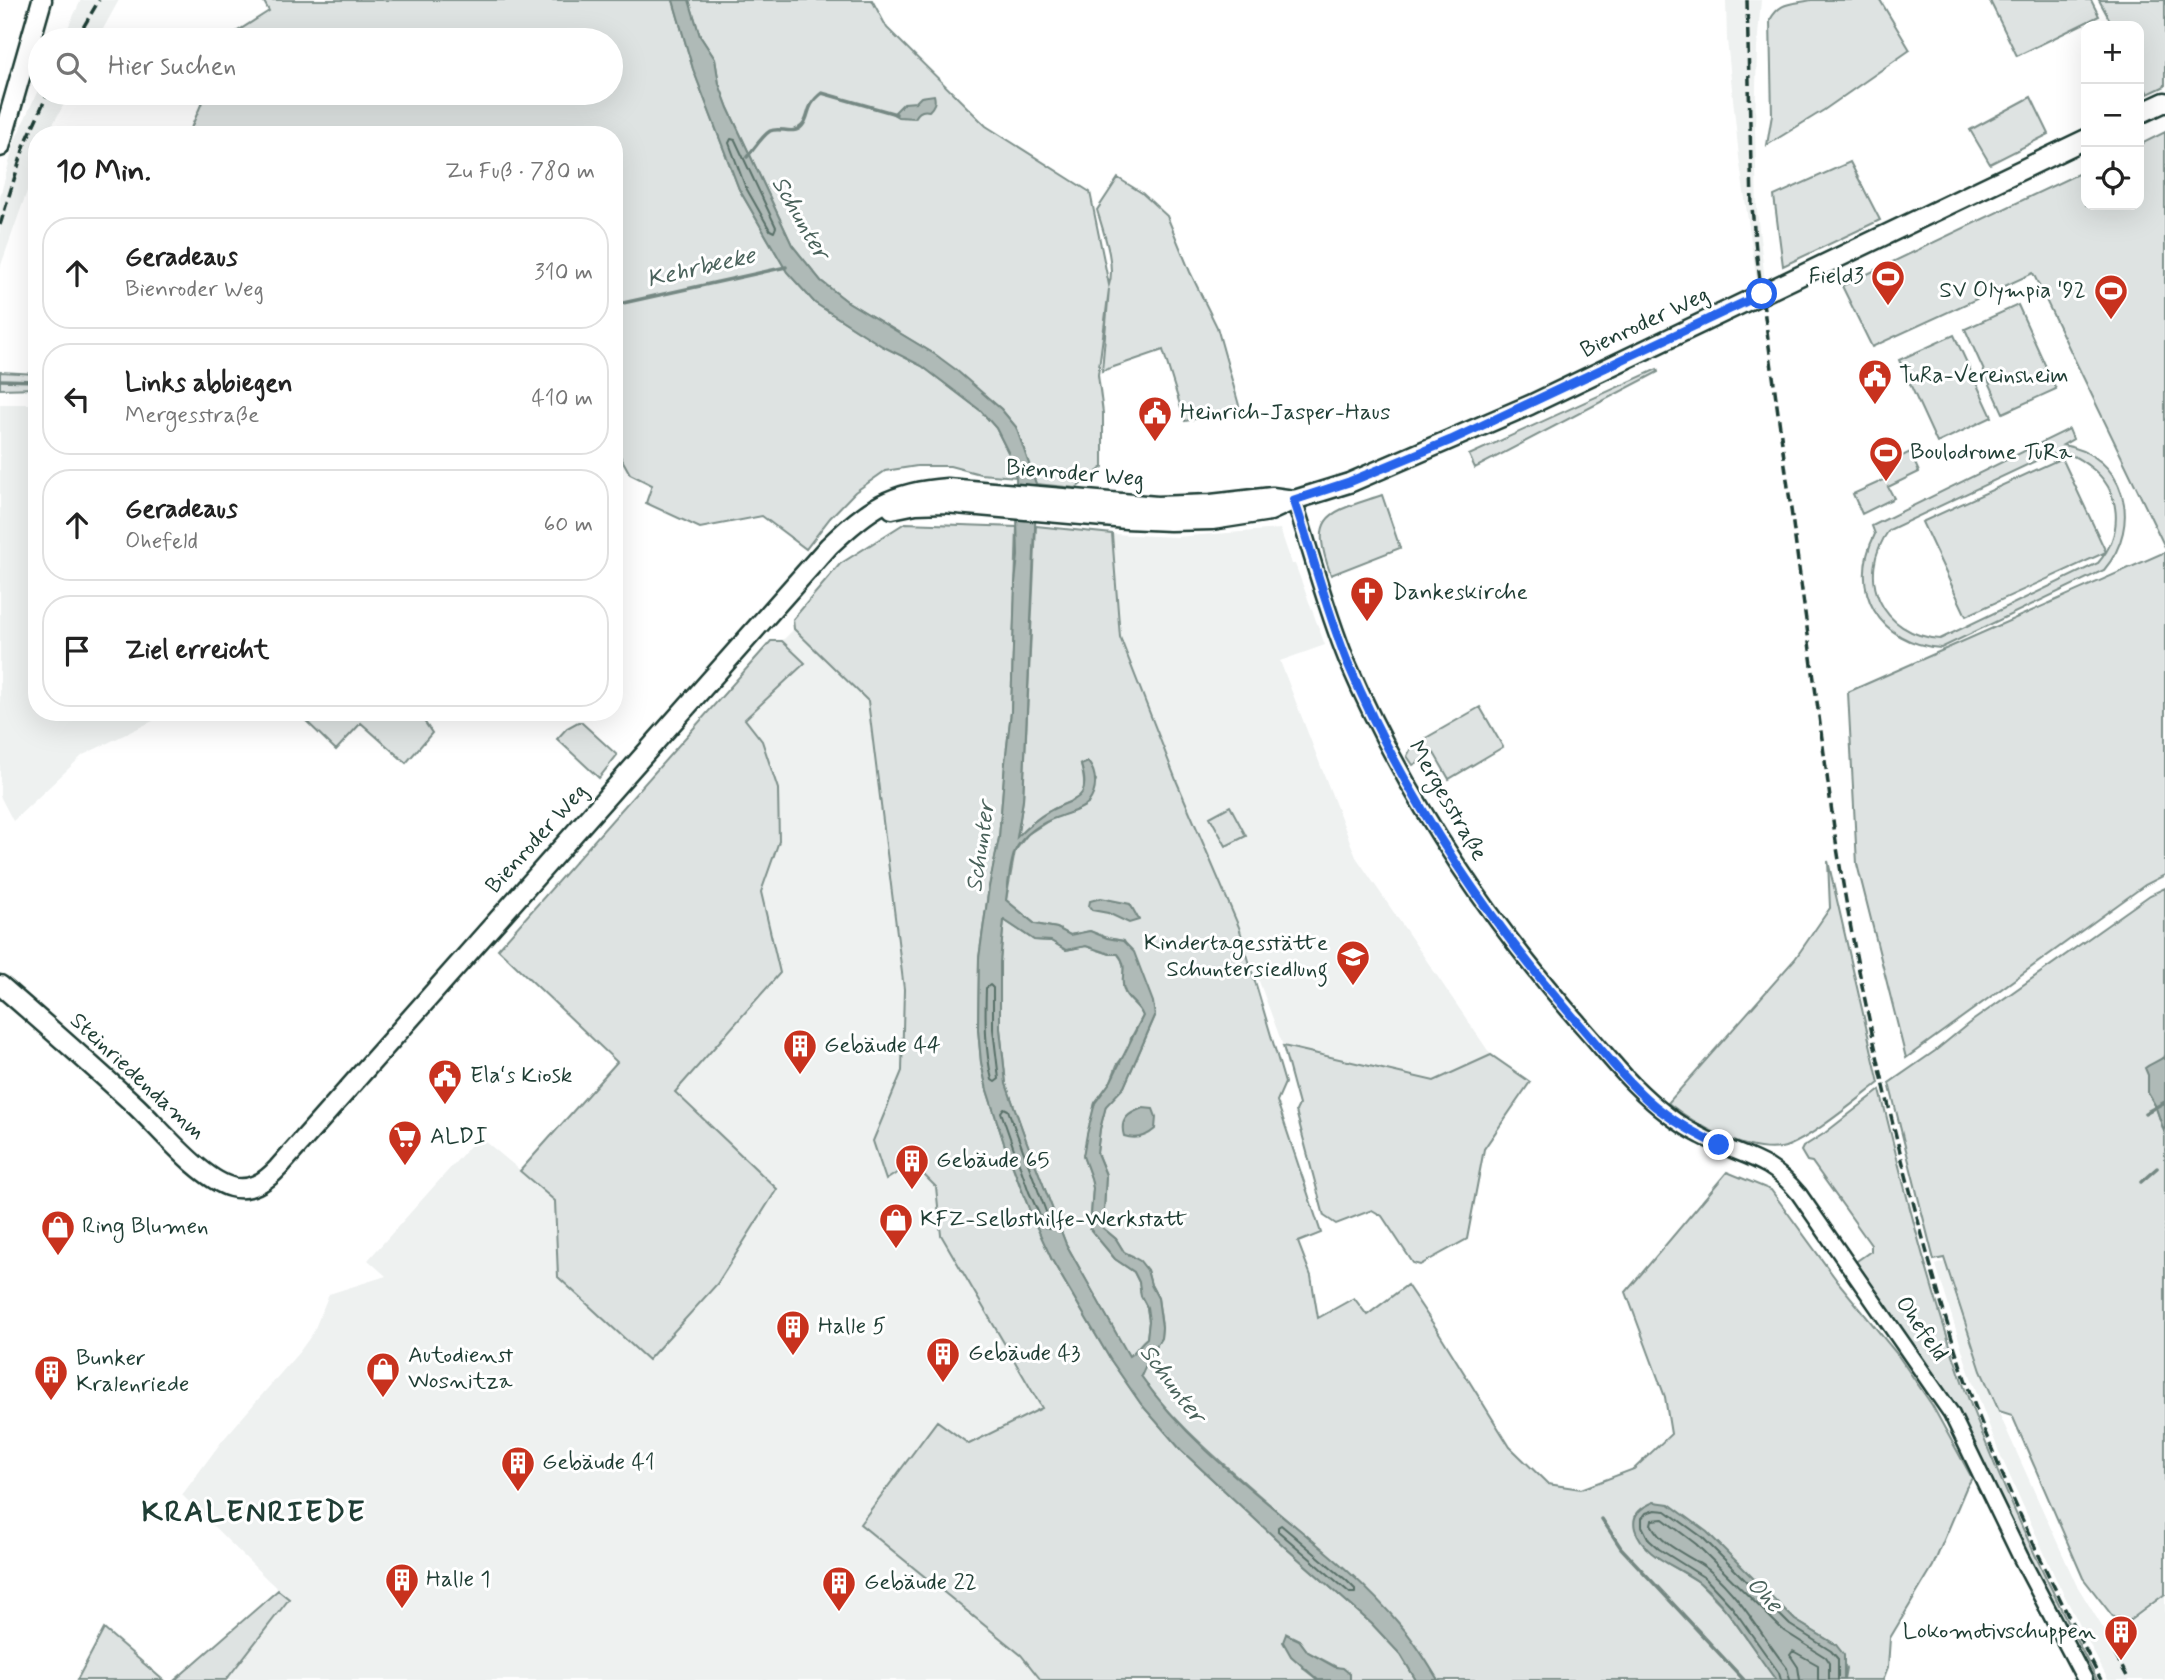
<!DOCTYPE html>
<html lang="de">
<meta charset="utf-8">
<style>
:root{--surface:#fff;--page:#f6f6f6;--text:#222;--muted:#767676;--line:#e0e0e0}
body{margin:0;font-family:Mynerve,sans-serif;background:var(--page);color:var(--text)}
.controls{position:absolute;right:21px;top:21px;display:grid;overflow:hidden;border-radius:14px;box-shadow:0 7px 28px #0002}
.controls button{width:63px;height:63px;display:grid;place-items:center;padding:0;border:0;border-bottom:2px solid var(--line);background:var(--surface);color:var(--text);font:35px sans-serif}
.stop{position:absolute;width:21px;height:21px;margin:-16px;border:5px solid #2563eb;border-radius:50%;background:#fff}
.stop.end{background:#2563eb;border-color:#fff;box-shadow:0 2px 7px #0008}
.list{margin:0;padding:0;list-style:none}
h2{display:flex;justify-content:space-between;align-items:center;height:91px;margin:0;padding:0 28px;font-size:30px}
h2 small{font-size:23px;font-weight:400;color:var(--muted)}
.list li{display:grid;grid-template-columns:46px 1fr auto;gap:21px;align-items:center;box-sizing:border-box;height:112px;margin:0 14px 14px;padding:0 14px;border:2px solid var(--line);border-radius:28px}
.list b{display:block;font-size:26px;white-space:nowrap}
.list p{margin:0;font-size:23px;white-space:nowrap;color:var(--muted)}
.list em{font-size:23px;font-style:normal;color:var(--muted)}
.icon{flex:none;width:38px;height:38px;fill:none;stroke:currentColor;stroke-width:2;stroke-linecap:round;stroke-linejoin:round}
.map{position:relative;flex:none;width:2165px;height:1680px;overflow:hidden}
.search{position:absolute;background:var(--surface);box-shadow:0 7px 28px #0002;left:28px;top:28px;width:595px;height:77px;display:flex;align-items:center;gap:18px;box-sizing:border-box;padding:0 24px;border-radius:38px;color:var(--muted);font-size:26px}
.panel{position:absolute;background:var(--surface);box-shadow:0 7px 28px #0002;left:28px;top:126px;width:595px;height:595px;border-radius:28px}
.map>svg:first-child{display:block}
.built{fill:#eef1f0}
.green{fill:#dee3e2;stroke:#7e908b;stroke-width:2;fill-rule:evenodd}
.water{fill:#afbab7;stroke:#758883;stroke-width:2;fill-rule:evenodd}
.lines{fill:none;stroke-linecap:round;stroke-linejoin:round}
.shore{stroke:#596f68;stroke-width:2}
.stream{stroke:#758883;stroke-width:3.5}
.minor-casing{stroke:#1f3d34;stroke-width:19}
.major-casing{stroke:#1f3d34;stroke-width:23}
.minor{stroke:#fff;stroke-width:14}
.major{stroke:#fff;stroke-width:18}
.rail{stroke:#1f3d34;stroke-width:3.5;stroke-dasharray:10 5;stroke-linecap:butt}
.route{stroke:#2563eb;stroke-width:9}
.labels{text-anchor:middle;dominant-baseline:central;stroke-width:6;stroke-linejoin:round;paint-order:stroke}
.poi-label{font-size:23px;fill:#1f3d34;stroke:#fff;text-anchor:start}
.street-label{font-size:23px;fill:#1f3d34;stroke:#fff}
.water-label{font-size:24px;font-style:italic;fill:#4a625b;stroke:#fff}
.district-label{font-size:30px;font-weight:bold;letter-spacing:2px;fill:#1f3d34;stroke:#fff}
</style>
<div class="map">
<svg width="2165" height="1680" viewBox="0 0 2165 1680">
<rect width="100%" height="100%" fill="#fff"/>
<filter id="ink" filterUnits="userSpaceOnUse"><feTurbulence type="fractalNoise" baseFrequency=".0143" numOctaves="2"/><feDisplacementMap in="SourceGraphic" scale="14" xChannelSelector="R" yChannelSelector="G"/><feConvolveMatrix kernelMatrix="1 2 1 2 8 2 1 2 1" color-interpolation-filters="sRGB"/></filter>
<g filter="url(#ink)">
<path class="built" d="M81,0H119L97,40H62Z
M1726,0H1761L1757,48L1755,127L1757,212L1765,281L1757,283L1739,157L1727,40Z
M40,86V93H70L47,135H37V163L0,268V197L15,140Z
M0,404H37V712H171L83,755L13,821L0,796Z
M1280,529L1292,564H1295L1325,645L1280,661L1356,857L1491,1055L1434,1081L1283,1046L1239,927L1176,780L1120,637L1112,534L1176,537Z
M794,629L868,701L904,989L902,1071L873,1142L886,1180L912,1163L936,1187L941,1235L1043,1409L969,1444L1021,1655L1041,1680H226L289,1599L269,1581L182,1495L222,1441L300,1351L313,1333L329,1294L386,1276L368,1260L479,1136L521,1171L617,1063L498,949L771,641H782Z
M1944,1262L1980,1371L2076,1584L2109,1638L2165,1596V1680H2108L2056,1579L1999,1452L1969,1372L1936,1265Z"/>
<path class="green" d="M263,0H673L693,69L739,189L787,272L815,303L882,346L922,366L981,411L996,428L1008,452L1016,477L980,474L950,466H917L885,471L855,492L830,518L806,549L762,516L700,528L646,503L652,485L630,474L614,445V135H188L206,93H611V40H228L230,36L269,11Z
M689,0H872L887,28L986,126L1090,192L1109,285C1116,266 1103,230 1097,210L1118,178L1142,193L1167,216L1190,272L1217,327L1240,409L1185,421L1163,350L1102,371L1109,289L1098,375L1103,413V467L1076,488L1036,484L1016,427L1001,409L936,355L848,302L821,281L792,245L728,108L719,84L715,59L700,36Z
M1811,0H1880L1910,50L1824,110L1767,145L1772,115L1770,20C1781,0 1792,5 1811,0Z
M1993,0H2091L2099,16L2017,56L1990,1Z
M2099,0H2165V86L2148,94L2139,76V26H2113Z
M2031,97L2049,134L1990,164L1970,130Z
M2165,132V547L2033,273L1872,347L1842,286L2086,170V205H2139V145Z
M1850,162L1880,220L1783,266L1774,196Z
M2018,305L2056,389L2003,413L1965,329Z
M1954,335L1992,417L1937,443L1899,360Z
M1657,369L1658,372L1475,468L1469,455Z
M0,372L37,374V388L0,389Z
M2069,429L2073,439L2063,445C2126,455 2143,524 2104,570L1941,648C1879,644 1847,590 1875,534L1872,526ZM2048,455C2055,454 2063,453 2070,455C2078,457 2083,462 2089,466C2122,490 2124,533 2098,563L1940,639C1881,635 1855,577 1889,530Z
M1910,452L1919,472L1888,487L1894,498L1862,514L1853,494L1884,480L1879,468Z
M2062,458L2106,552L1966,616L1922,522Z
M1382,495L1400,548L1331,575C1308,513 1329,513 1382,495Z
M905,523L1017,527L1011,712L1005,763L999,838L989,887L979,958L978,1029L981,1062L987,1090L1004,1143L1023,1194L1052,1260L1110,1359L1141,1404L1181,1450L1286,1548L1372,1624L1401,1655L1416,1680H1350V1674L1308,1652L1299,1640L1287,1634L1304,1669L1318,1680H1041L1021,1655L860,1524L937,1421L969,1444L1042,1408L941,1235L936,1187L912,1163L886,1180L873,1141L902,1071L904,989L868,701L794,629L793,619L840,564Z
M1036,526L1112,534L1120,637L1176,780L1239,927L1285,1083L1277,1101L1321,1233L1298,1242L1311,1276L1318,1318L1354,1298L1367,1315L1407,1285L1438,1331L1510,1447L1548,1484L1581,1489L1634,1469L1671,1434L1665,1397L1626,1292L1727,1172L1771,1190L1838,1282L1897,1354L1932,1405L1972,1478L1966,1488L1933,1566L1890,1638L1888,1667L1883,1680H1844L1846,1669L1836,1645L1795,1620L1739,1565L1669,1564L1699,1582L1727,1611L1776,1680H1438C1387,1598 1308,1539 1237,1476C1202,1445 1167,1414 1141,1376L1151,1354L1161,1338L1162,1327L1158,1298L1151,1285L1147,1270L1133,1256L1124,1252L1116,1239L1103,1228L1106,1175L1097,1153L1100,1129L1106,1105L1124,1087L1155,1016L1124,941L1107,938L1090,931L1070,935L1057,928L1035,924L1006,900L1015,851L1028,834L1053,818L1079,809L1088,804L1096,780L1081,765C1091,804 1077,795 1050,811C1038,817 1027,830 1017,839L1023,800Z
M2165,552V875L2145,885L1906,1058L1857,864L1848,692Z
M771,641H782L805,663L745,719L762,741L778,789L779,841L761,892L780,973L675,1092L777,1189L717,1284L648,1360L558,1277L555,1201L520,1171L617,1062L498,949Z
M1480,707L1503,747L1449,779L1434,753L1413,765L1407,756L1412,746Z
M301,712H418L432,733L406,763L361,723L336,750L299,714Z
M578,722H581L617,755L599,778L557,739L567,728Z
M1230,806L1246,836L1226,846L1210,817Z
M1828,861L1879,1083C1858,1099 1804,1144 1781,1148C1745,1154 1695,1124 1668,1103L1795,959L1830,908Z
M2165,888V1056L2156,1064L2148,1075V1093L2155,1105L2165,1134V1594L2125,1624L2121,1617L2114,1618L2083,1578L2012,1415L1999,1411L1981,1371L1944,1258L1934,1260L1889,1083L1935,1051L1968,1024L2150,895Z
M1004,920L1034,940L1051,941L1066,950L1086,946L1110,954H1118C1130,968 1118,978 1125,993C1130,1002 1139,1006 1143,1016L1131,1038L1128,1050L1117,1065L1111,1081L1095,1103L1083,1156L1091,1178L1093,1188L1090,1229L1115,1259L1134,1272L1139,1282L1141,1296L1147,1307L1149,1321L1147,1338C1139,1344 1137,1351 1129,1357L1066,1244L1026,1140L1006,1084L1000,1028V962Z
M1283,1046L1434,1081L1491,1055L1530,1082L1484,1149L1467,1239L1420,1265L1413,1263L1382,1216L1372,1210L1336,1224L1324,1216L1296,1111L1299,1105Z
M1880,1090C1904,1188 1929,1286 1962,1381C1999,1484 2047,1582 2097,1680H2091L2020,1541L1973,1440L1956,1411L1854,1263L1871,1251V1245L1812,1162L1807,1161L1801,1151L1803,1147L1825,1133Z
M278,1590L289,1599L226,1680H175Z
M104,1629L163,1680H77Z"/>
<path class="water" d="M673,0H689L700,36L715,59L719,84L728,108L792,245L821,281L848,302L936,355L955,369L1001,409L1016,427L1036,484L1035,529L1023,800L1017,837C1026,828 1035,819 1048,812C1072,798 1093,802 1081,765L1088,762C1097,773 1098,791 1088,803C1081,811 1067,813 1058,817C1042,822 1022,835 1015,851C1010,862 1008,886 1006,900L1035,924L1057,928L1070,935L1090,931L1107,938L1123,941L1134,952L1153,1002L1155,1016L1124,1087L1106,1106L1100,1129L1097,1153L1106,1175L1103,1228L1116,1239L1124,1252L1140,1261L1147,1270L1151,1285L1158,1298L1162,1327L1161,1338L1151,1354L1141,1376C1210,1476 1325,1534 1402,1627C1416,1643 1427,1662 1438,1680H1416L1401,1655L1372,1624L1286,1548L1181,1450L1141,1404L1110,1359L1052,1260L1033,1219L1004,1143L987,1090L981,1062L978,1029L979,958L989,887L999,838L1005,763L1011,712L1015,583L1018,556L1016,477L1008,452L996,428L981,411L922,366L882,346L815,303L787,272L739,189L693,69ZM1004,920L1034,940L1051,941L1066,950L1086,946L1110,954H1118C1130,968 1118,978 1125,992C1130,1002 1139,1005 1143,1016L1111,1081L1095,1103L1087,1134L1083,1156L1091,1178L1093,1188L1090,1229L1115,1259L1134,1272L1139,1282L1141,1296L1147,1307L1149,1321L1147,1338C1139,1344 1137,1351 1129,1356L1066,1244L1026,1140L1006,1084L1000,1029V962Z
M934,95C936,102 934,106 929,111C922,109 918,112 915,118L898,117L893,114L904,103L916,102L921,97Z
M1101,898L1130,904L1139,920L1129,923L1108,913L1092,910L1089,906L1090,901Z
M2165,1056V1134L2155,1105L2148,1093V1075L2145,1068C2151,1063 2158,1062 2165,1056Z
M1143,1108L1153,1109L1156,1117L1155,1129C1146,1137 1136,1140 1124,1136C1119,1119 1129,1113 1143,1108Z
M1654,1502L1669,1504L1707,1532L1795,1620L1836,1645L1844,1655V1680H1776C1751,1648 1731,1609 1700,1583C1679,1566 1643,1558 1635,1529C1631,1514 1642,1507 1654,1502Z
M1286,1634L1299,1640L1308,1652L1335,1667L1343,1668L1350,1674V1680H1318L1291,1656L1283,1642Z"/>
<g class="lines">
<path class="shore" d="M731,139L735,140L776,227L774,232L770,230L745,186L729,143Z
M990,985L993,988V1029L999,1079L995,1082L992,1080C985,1049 985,1020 986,988Z
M1004,1108L1008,1110L1048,1217L1051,1225L1049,1229L1045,1227L1029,1192L1001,1112Z
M1281,1525L1346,1580L1355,1589V1593H1350L1278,1531V1527Z
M1781,1680L1779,1673L1732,1607L1705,1578L1659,1549L1649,1540L1642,1526V1518L1646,1513L1655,1510L1666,1511L1702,1537L1790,1625L1831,1651L1838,1659V1680
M1790,1680L1787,1668C1762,1636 1741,1597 1709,1570C1689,1554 1664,1549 1651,1524L1652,1520L1663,1519L1696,1544L1784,1631L1825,1657L1829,1663V1680
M1800,1680L1798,1667L1790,1655L1793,1651L1818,1665V1680"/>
<path class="stream" d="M747,157C754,149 762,136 770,131C780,126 793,136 802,126C811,116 804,107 822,93L896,114
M614,305L786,267
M0,380L37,381
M2145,1113L2165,1102
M2141,1182L2157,1168
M1602,1519L1621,1548L1744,1680"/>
<g class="minor-casing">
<path id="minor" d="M1294,500C1312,554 1325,608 1347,661C1406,798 1489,922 1588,1033C1603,1050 1618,1069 1634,1085C1654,1105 1675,1123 1701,1136C1742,1158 1767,1155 1799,1194L1951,1413L2021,1558L2085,1680"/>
</g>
<g class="major-casing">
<path id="major" d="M2139,114L2165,102
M0,147L42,0
M892,509L916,504L945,503L1126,519L1170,521L1212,520L1270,511L1294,500L1349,483L1530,405L2086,139
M0,985C46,1025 92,1065 137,1107C160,1129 201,1179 231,1187C250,1192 265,1182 278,1168L829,546C869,508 891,492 947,488L1157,506L1211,504L1272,497L1294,500"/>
</g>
<use href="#minor" class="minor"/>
<use href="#major" class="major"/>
<path class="rail" d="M1747,0L1752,207L1756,250L1835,835C1854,957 1880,1078 1912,1198C1928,1257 1944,1317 1964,1376C2001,1481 2050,1581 2101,1680
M76,40L99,0
M0,225L25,144L48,93
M2115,1654L2129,1680"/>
</g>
</g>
<g class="lines" filter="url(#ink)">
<path class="route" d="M1719,1145C1700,1136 1681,1126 1664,1113C1630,1089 1601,1048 1573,1017C1481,911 1402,791 1347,661C1326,608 1312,553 1294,500L1349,482L1451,440L1762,294"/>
</g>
<defs>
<g id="stadium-pin" transform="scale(1.75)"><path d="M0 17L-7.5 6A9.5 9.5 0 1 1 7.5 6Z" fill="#c8321e" stroke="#fff"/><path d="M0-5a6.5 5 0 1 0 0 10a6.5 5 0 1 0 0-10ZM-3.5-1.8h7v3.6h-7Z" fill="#fff"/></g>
<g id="civic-pin" transform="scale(1.75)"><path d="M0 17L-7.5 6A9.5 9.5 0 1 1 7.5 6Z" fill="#c8321e" stroke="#fff"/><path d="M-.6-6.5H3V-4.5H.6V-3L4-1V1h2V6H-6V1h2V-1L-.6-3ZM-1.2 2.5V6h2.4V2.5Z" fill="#fff"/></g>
<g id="church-pin" transform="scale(1.75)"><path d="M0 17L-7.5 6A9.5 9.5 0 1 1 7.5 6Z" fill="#c8321e" stroke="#fff"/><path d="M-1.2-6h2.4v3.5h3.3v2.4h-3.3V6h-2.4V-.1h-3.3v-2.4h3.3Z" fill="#fff"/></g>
<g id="school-pin" transform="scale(1.75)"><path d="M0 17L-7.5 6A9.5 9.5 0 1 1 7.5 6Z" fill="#c8321e" stroke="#fff"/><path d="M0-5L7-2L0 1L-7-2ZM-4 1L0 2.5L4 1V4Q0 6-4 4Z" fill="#fff"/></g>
<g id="building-pin" transform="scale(1.75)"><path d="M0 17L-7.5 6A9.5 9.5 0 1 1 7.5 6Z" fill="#c8321e" stroke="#fff"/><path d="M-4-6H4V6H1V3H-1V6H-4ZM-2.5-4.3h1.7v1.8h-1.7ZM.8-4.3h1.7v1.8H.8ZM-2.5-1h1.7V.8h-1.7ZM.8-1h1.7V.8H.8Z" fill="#fff"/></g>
<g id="supermarket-pin" transform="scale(1.75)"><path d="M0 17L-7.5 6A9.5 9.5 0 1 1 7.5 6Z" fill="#c8321e" stroke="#fff"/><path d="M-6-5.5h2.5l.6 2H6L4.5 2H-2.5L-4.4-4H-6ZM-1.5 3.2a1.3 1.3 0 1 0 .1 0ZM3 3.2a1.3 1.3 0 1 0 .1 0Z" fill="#fff"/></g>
<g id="shop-pin" transform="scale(1.75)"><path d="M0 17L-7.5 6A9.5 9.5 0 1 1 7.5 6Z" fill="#c8321e" stroke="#fff"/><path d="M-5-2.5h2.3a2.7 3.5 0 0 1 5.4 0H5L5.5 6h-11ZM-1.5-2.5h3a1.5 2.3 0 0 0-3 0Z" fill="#fff"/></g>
</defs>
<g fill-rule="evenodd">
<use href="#stadium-pin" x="1888" y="277"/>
<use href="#stadium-pin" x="2111" y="291"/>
<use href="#civic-pin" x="1875" y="376"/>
<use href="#civic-pin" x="1155" y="413"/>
<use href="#stadium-pin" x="1886" y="453"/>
<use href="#church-pin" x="1367" y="593"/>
<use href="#school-pin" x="1353" y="957"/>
<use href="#building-pin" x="800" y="1046"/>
<use href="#civic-pin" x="445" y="1076"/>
<use href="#supermarket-pin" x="405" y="1137"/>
<use href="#building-pin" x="912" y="1161"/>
<use href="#shop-pin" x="896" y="1220"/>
<use href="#shop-pin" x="58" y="1227"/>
<use href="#building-pin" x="793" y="1327"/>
<use href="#building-pin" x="943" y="1354"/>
<use href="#shop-pin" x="383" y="1369"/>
<use href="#building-pin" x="51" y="1372"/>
<use href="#building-pin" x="518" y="1463"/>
<use href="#building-pin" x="402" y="1580"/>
<use href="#building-pin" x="839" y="1583"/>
<use href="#building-pin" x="2121" y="1632"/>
</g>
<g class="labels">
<g class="poi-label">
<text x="1864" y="277" text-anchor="end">Field3</text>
<text x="2086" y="291" text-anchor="end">SV Olympia '92</text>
<text x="1899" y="376">TuRa-Vereinsheim</text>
<text x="1180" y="413">Heinrich-Jasper-Haus</text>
<text x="1910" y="453">Boulodrome TuRa</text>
<text x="1392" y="593">Dankeskirche</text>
<text x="1328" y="944" text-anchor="end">Kindertagesstätte<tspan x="1328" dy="26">Schuntersiedlung</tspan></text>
<text x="824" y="1046">Gebäude 44</text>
<text x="470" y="1076">Ela‘s Kiosk</text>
<text x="430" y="1137">ALDI</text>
<text x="936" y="1161">Gebäude 65</text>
<text x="920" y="1220">KFZ-Selbsthilfe-Werkstatt</text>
<text x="82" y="1227">Ring Blumen</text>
<text x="818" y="1327">Halle 5</text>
<text x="968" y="1354">Gebäude 43</text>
<text x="408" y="1356">Autodienst<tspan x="408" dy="26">Wosnitza</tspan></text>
<text x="76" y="1359">Bunker<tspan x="76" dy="26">Kralenriede</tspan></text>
<text x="542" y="1463">Gebäude 41</text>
<text x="426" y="1580">Halle 1</text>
<text x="864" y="1583">Gebäude 22</text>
<text x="2096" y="1632" text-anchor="end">Lokomotivschuppen</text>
</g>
<g class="street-label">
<text transform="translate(1645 323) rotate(-25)">Bienroder Weg</text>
<text transform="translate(1075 474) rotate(5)">Bienroder Weg</text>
<text transform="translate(1447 801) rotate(60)">Mergesstraße</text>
<text transform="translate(537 839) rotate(-48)">Bienroder Weg</text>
<text transform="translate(137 1077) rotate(43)">Steinriedendamm</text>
<text transform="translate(1921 1329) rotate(55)">Ohefeld</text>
</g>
<g class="water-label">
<text transform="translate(800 218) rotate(60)">Schunter</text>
<text transform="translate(701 268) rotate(-13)">Kehrbeeke</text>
<text transform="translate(981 847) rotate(-82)">Schunter</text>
<text transform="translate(1172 1384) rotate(53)">Schunter</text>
<text transform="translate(1764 1595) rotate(46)">Ohe</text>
</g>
<g class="district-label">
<text x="254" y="1512">KRALENRIEDE</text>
</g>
</g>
</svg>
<div class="controls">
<button>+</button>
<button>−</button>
<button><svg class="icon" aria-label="locate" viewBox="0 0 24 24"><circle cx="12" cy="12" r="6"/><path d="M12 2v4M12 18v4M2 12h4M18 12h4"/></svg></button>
</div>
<div class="stop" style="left:1762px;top:294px"></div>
<div class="stop end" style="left:1719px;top:1145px"></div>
<div class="search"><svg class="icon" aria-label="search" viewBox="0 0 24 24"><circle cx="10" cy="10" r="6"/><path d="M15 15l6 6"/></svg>Hier suchen</div>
<section class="panel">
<h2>10 Min.<small>Zu Fuß · 780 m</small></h2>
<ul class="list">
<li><svg class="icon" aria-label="ahead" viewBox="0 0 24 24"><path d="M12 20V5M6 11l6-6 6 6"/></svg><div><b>Geradeaus</b><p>Bienroder Weg</p></div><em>310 m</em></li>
<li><svg class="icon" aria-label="left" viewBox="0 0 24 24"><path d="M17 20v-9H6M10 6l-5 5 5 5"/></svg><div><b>Links abbiegen</b><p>Mergesstraße</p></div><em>410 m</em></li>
<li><svg class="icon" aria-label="ahead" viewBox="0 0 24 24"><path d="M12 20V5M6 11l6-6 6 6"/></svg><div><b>Geradeaus</b><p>Ohefeld</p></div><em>60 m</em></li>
<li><svg class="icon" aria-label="arrive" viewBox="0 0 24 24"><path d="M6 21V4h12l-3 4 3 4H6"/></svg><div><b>Ziel erreicht</b></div></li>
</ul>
</section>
</div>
